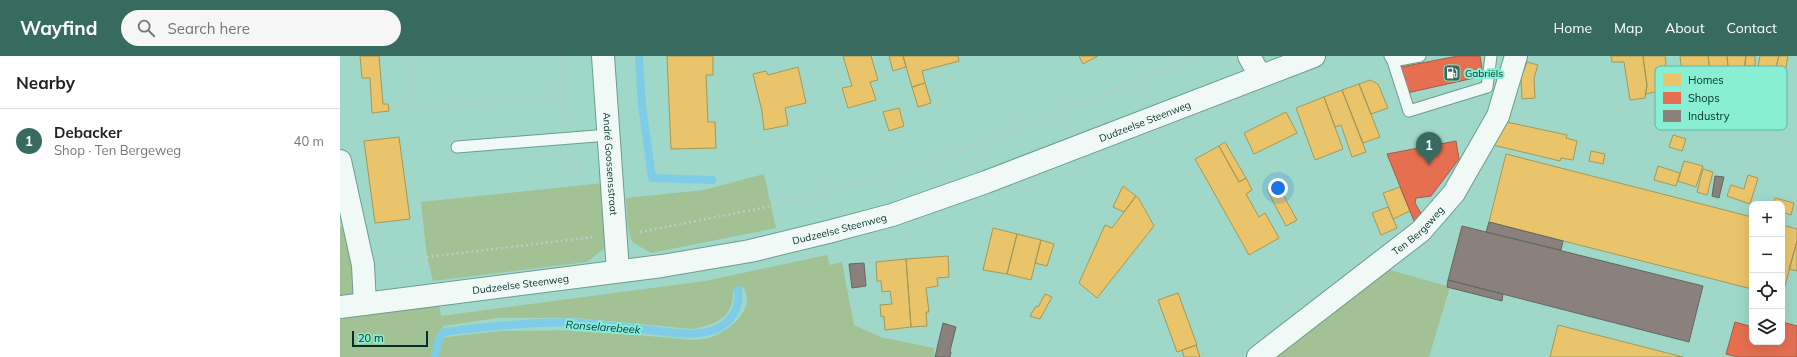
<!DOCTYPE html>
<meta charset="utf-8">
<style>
:root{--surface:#fff;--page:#f6f6f6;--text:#222;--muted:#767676;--line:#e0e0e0;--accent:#386b60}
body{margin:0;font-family:Mulish,sans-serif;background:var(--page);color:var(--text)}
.controls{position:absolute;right:12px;bottom:12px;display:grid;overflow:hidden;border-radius:8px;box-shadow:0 4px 16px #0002}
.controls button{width:36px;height:36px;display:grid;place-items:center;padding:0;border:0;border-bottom:1px solid var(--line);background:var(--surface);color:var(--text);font:20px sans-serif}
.scale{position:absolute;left:12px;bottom:10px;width:76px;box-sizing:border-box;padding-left:4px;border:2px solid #013127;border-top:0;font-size:11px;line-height:14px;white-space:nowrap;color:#013127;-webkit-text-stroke:3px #88efd4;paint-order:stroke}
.you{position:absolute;left:938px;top:132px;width:14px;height:14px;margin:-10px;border:3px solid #fff;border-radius:50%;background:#1a73e8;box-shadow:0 0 0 6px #1a73e833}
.badge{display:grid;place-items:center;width:26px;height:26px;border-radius:50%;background:var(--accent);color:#fff;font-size:13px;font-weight:700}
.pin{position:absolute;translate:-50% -33px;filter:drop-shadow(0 1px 2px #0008)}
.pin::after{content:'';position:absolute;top:21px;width:14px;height:12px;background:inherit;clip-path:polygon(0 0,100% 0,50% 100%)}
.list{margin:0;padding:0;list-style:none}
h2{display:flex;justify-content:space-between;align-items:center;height:52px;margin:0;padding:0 16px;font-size:17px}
h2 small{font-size:13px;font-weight:400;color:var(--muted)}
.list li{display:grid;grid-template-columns:26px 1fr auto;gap:12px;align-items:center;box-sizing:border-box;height:64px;padding:0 16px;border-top:1px solid var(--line)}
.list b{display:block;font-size:15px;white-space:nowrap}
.list p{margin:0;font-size:13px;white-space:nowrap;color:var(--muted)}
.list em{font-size:13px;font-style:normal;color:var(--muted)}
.icon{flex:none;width:22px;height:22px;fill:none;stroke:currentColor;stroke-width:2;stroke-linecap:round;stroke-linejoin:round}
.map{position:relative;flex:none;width:1457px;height:301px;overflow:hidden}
header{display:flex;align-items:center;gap:24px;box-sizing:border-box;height:56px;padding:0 20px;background:var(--accent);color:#fff}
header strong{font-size:19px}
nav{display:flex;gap:22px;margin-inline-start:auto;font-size:14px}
.search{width:280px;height:36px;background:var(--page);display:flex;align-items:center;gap:10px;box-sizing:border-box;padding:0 14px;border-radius:22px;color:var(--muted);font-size:15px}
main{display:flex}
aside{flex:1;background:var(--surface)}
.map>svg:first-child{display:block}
.green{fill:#a2c194;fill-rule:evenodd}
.homes{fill:#e9c46a;stroke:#a39856}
.shops{fill:#e76f51;stroke:#a25c44}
.industry{fill:#8a817c;stroke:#616962}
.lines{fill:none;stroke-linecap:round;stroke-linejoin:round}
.stream{stroke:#7fcce9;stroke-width:8}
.service-casing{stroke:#6b9c90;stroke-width:13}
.minor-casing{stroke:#6b9c90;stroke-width:24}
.secondary-casing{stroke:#6b9c90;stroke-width:24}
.path{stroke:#bbcdc8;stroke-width:2.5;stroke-dasharray:2 3;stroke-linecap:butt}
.service{stroke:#f1f9f7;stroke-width:11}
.minor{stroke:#f1f9f7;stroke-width:22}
.secondary{stroke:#f1f9f7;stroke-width:22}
.labels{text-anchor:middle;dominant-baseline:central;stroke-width:4;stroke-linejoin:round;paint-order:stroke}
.poi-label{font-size:10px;fill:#013127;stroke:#88efd4;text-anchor:start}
.street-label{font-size:10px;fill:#013127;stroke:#88efd4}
.water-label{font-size:11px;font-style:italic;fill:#00354c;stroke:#88efd4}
.key{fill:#88efd4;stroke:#60b6a0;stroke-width:1}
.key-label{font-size:11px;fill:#013127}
</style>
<header>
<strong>Wayfind</strong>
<div class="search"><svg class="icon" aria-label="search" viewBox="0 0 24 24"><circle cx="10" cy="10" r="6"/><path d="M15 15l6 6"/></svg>Search here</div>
<nav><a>Home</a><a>Map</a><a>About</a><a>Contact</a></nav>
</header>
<main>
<aside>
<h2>Nearby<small></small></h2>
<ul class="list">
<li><span class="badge">1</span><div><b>Debacker</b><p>Shop · Ten Bergeweg</p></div><em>40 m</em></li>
</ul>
</aside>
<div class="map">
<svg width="1457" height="301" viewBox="0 0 1457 301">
<rect width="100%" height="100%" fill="#9fd8c9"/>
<path class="green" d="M424,118L436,172L311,197L292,186L288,172L286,142L364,134Z
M263,127L267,190L247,206L93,225L87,201L81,146Z
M15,170L25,248L97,238L101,260L365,225L487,199L490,209L502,206L514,269L540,281L594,292V301H0V171ZM404,231C405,235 407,239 407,243C407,261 386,275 372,281C366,283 359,283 353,284L242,274L161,275L107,281L98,285L103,276V270L157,262H237L351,273C376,269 394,262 393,234Z
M1036,210L1110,231L1089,301H918Z"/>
<path class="homes" d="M20,0H39L43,48H48L49,55L32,57L30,22H22Z
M327,0H373V19H366L368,66H375L376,92L331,93Z
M503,0H531L538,24L530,26L536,44L508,52L502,32L512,30Z
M549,0H563L566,11L553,15Z
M563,0H618L619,5L582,15L585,27L572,31Z
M739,0H758L743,8Z
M1271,0H1303L1307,30L1305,42L1290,44L1284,6H1272Z
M1303,0H1325L1326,8L1324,11L1316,12L1318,28L1315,36L1305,38L1307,30Z
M1340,0H1368L1371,23L1343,29Z
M1368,0H1387L1389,22L1371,23Z
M1387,0H1406L1402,24L1389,22Z
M1406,0H1415V10H1405Z
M1420,0H1439L1431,29L1421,26L1425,12L1418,11Z
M1439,0H1448L1445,16L1435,14Z
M1187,6L1198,9L1194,22L1195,42L1182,43L1181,22Z
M458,11L466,47L445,52L448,69L424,74L422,55L413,18L426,15L428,19Z
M1030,24L1038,28L1048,52L1031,58L1019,28Z
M585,27L591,47L578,51L572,31Z
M1019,28L1040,81L1023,87L1002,34Z
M1002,34L1026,96L1012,101L1001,69L995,71L984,41Z
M984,41L1003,93L975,104L956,52Z
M559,52L564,70L549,75L543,56Z
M946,56L957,77L914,98L904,77Z
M1162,65L1227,79L1226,82L1237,85L1233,104L1221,102L1220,105L1153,89Z
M1333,79L1346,83L1342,95L1329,91Z
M59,81L70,163L35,167L24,85Z
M885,86L906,122L899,126L879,90Z
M879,90L899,126L906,122L912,134L906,138L919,161L925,157L939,182L909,199L855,103Z
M1251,95L1265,98L1263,108L1249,105Z
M1166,98L1412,161V233L1149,166Z
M1344,105L1363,110L1356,131L1338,125Z
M1318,110L1340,117L1336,130L1314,124Z
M1363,113L1373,116L1367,139L1357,136Z
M1408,119L1418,122L1410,148L1387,140L1391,129L1404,133Z
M937,128L957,164L946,170L927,134Z
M783,130L796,140L784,156L773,151Z
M1060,131L1070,155L1053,163L1043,137Z
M796,140L799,143L814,170L757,242L739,227L765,169L772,172Z
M1435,142L1454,147L1451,159L1442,156V148H1433Z
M1048,151L1057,172L1041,179L1032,157Z
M1442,169L1457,173V185L1442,241Z
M653,172L677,178L667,218L643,214Z
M677,178L701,184L691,224L667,218Z
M701,184L714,188L707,210L695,207Z
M1457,185V215L1449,213Z
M608,200L609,221L597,222L598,230L586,232L589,256H586L587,270L571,271L566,203Z
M566,203L571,271L545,274L544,260L541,261L540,249L552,248L550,235L542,236L541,225H537L536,206Z
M838,237L857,289L837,296L818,244Z
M705,238L712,241L700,263L690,260L696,250L698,251Z
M1218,269L1343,301H1210Z
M856,289L860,301H844L842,294Z"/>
<path class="shops" d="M1118,0H1140L1143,20L1067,37L1061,11Z
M1116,85L1119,103L1091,140L1076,142L1075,147L1082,159L1074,165L1047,98Z
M1395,266L1412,271V286H1442V266L1457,270V301H1398L1386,298Z"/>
<path class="industry" d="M1375,120L1384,121L1379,142L1372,140Z
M1149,166L1223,185L1221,194L1146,176Z
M1122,170L1363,230L1349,286L1108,224Z
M524,207L526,230L512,232L509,208Z
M1108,224L1163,238L1162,245L1107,231Z
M603,267L616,271L610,295L611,296L610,301H595Z"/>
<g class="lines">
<path class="stream" d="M299,0L302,49L312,122L372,124
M95,301L98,286L103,276C149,270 197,265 243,267C268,269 292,272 316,275C335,277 352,280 371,275C390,269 401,253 398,234"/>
<g class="service-casing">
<path id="service" d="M1050,0L1053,5L1069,55L1147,31L1151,0
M1053,5L1080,0
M117,91L269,79"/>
</g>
<g class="minor-casing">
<g id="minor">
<path id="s1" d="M263,0L278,215"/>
<path d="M909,0L920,20"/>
<path d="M0,105L23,209L25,248"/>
<path id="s2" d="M918,301L1081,175L1114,137L1158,60L1176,0"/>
</g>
</g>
<g class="secondary-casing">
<g id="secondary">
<path id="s3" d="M0,251L322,210L410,195L488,176L552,159L646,126L974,0"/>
</g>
</g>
<path class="path" d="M71,0L75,46L80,52L224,39
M221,0L226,65
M229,101L246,120
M300,176L422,152L532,124L633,90L860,0
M47,206L253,181"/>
<use href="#service" class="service"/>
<use href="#minor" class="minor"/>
<use href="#secondary" class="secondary"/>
</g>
<defs>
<g id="fuel-square" transform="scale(0.9)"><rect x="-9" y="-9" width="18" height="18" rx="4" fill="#386b60" stroke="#88efd4"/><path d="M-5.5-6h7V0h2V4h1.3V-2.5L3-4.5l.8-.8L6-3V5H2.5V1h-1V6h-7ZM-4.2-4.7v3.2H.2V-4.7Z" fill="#fff"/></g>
</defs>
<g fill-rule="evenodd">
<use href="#fuel-square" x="1112" y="17"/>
</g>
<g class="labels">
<g class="poi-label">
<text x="1125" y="17">Gabriëls</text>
</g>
<g class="street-label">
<text stroke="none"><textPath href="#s3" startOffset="830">Dudzeelse Steenweg</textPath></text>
<text stroke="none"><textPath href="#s1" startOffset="108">André Goossensstraat</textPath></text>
<text stroke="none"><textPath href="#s3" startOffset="506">Dudzeelse Steenweg</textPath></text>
<text stroke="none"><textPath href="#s2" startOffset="204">Ten Bergeweg</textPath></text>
<text stroke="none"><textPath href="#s3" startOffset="182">Dudzeelse Steenweg</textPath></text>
</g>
<g class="water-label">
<text transform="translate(263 271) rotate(4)">Ronselarebeek</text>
</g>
</g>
<rect x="1315" y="10" width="132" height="64" rx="6" class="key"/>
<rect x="1323" y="18" width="18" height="12" fill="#e9c46a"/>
<rect x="1323" y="36" width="18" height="12" fill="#e76f51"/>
<rect x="1323" y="54" width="18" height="12" fill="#8a817c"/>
<g class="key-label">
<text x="1348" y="28">Homes</text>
<text x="1348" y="46">Shops</text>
<text x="1348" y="64">Industry</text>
</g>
</svg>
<div class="controls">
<button>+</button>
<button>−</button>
<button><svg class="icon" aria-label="locate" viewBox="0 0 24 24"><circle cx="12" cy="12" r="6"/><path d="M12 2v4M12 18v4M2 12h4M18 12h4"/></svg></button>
<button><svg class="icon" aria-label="layers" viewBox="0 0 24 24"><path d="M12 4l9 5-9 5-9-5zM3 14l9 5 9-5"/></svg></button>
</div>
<div class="scale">20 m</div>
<div class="you"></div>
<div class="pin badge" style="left:1089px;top:109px">1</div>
</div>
</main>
